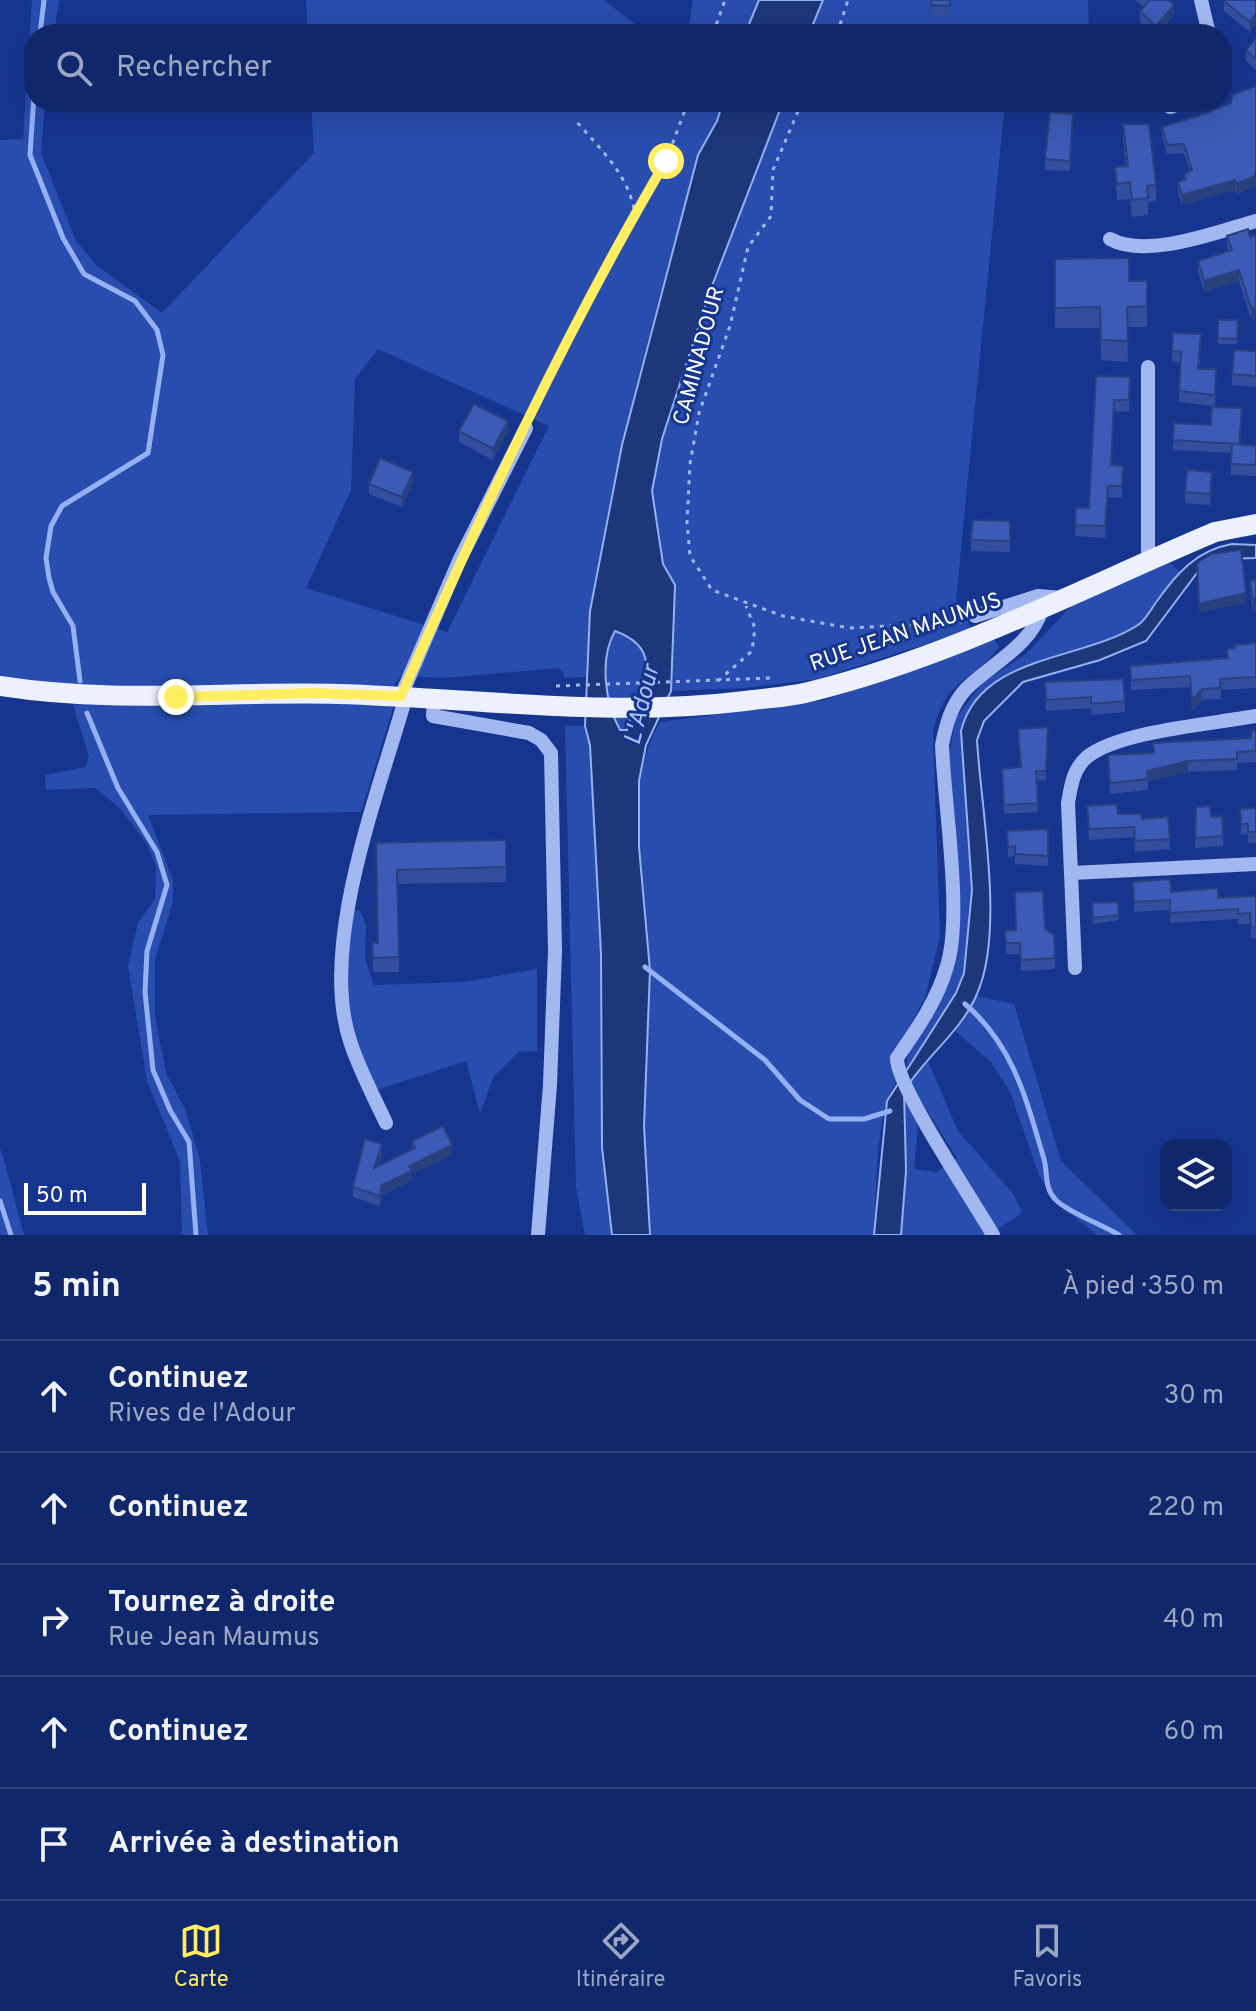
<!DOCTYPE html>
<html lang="fr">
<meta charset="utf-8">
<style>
:root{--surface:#10286b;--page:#193071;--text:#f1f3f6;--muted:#9ca6c1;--line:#30447e;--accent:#ffee62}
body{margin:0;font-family:Overpass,sans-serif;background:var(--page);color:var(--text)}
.controls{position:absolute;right:24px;bottom:24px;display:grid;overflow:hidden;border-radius:16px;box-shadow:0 8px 32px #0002}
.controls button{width:72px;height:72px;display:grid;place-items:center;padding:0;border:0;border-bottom:2px solid var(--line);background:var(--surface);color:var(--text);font:40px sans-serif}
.scale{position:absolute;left:24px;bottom:20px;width:122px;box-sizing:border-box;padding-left:8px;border:4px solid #fff;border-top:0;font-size:22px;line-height:28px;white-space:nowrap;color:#fff;-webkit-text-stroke:6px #16358f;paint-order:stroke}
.stop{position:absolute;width:24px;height:24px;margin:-18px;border:6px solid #ffee62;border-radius:50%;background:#fff}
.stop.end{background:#ffee62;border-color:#fff;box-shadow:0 2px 8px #0008}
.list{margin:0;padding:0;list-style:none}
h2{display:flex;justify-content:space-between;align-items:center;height:104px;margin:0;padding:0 32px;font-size:34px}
h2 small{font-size:26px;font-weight:400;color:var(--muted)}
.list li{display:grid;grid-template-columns:52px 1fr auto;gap:24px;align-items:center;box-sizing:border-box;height:112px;padding:0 32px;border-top:2px solid var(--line)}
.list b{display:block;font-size:30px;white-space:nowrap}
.list p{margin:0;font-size:26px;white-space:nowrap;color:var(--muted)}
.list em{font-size:26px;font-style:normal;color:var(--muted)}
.icon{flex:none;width:44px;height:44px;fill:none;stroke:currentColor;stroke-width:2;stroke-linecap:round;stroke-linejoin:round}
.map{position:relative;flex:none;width:1256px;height:1235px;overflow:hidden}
.search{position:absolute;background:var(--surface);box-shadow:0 8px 32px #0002;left:24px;right:24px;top:24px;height:88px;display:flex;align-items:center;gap:20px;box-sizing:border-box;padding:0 28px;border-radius:32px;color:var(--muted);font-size:30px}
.sheet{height:664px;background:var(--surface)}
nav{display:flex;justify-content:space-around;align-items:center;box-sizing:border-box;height:112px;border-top:2px solid var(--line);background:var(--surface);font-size:22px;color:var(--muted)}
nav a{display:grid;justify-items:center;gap:4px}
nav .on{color:var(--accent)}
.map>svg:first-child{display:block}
.green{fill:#294dae;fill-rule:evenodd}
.water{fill:#1e367a;stroke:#95b0f3;stroke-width:2;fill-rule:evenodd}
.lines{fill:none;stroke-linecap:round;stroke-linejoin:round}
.stream{stroke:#95b0f3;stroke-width:5}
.path{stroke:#a3b8f0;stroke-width:3;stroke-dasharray:4 6;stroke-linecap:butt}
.minor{stroke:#a3b8f0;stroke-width:14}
.major{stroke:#ecf0ff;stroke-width:20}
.wall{fill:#334e9d}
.shaded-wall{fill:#29407f}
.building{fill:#3b5bb6;stroke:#29407f;stroke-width:2}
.route{stroke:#ffee62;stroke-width:10}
.labels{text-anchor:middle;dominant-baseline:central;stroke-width:6;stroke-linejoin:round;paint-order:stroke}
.street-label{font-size:22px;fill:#fff;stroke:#16358f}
.water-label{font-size:24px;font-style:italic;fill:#afc3f7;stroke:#16358f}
</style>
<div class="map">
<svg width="1256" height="1235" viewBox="0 0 1256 1235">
<rect width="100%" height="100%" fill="#16358f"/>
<path class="green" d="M32,0H59L54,34H34V102H45L41,153L76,241L96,265L162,313L314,153L311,102H723L717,121L698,155C654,321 596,507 586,677L565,678L560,668L442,678L401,676L393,687L93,690L0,676V140L23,139ZM378,349L549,426L447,632L306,588L351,490L355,379Z
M306,0H604L647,34H308Z
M693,0H759L745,34H688Z
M823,0H1088L1089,34H809Z
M783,102H1005L956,600L972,629L818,679L745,688L671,691L675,585L663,564L652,491L662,440L710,291Z
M1170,563L1181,573L1141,624L1108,640L1019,668L964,717L961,731C965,802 989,931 957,993C943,1020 922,1045 906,1070L907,1058L956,955L960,926L949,754L956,718L984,681L1025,655L1075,602Z
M615,631C622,634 632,637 638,642C660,661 634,707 627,730H620C605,702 599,658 615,631Z
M990,640H995L999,647C972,684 946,675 933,733L940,937L925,998L894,1055L898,1079C874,1112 877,1193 874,1235H650C643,1170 644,1105 646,1040C647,1016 651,991 650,967C648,887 618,795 660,722L821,701L918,669Z
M349,700L394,705L361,812L148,815L173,880V902L155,959V1016L166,1073L186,1111L200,1161L208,1235H182L180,1161L147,1081L128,966L138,923L155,899L156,866L147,844L120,808L95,788L46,790L45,775L86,767L89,756L73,705Z
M565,726H585L590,745L601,954L600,1070L612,1235H585L576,1187Z
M343,907L360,911L366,925L365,959L374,985L463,982L537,969V1051L519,1052L494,1076L480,1113L466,1061L367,1093C333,1034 338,972 343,907Z
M977,996L1014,1004L1061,1161L1137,1235H1097L1055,1201L1039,1175L1010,1092L991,1062L954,1030Z
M927,1059L958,1131L1014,1195L1022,1213L989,1235H901L906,1171L904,1091L918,1126L914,1169L937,1172L957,1158L909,1082Z
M0,1149L3,1156L24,1235H0Z"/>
<path class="water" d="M759,0H823L809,34H745Z
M723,102H783L710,291L662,439L652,491L663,564L675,585L671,691L646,745L639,781V847L650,970L644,1126L650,1235H612L602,1147L601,954L590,745L585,726L590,611L622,445L698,155L717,121ZM615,631C669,651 639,688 627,730H620C605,703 599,659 615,631Z
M1232,544L1256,545V558L1220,559L1197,573L1146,641L1100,660L1023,682L984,721L977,740C981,810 1005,931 977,994C961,1032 925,1057 904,1091L906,1171L901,1235H874L887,1101L956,993L964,973L972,890L961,731C980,654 1083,661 1138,625C1146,620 1151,609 1157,601C1177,573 1197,550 1232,544Z"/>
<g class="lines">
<path class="stream" d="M40,34L44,0
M34,95L30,155L63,238L84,274L135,301L157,330L163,355L148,453L62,506L51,526L46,558L49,578L53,592L73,626L80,681
M87,713L118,788L157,852L167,885L147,951L145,992L153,1070L170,1110L189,1142L196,1235
M645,967L765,1060L800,1100L829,1119H864L890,1111
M965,1004C1014,1046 1026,1099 1044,1159C1048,1174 1044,1187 1055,1199C1065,1211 1103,1225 1119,1235
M0,1201L11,1235"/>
<path class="path" d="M713,34L725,0
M837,34L848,0
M802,102L773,170L771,216L748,247L730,326L699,413L690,464L687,522L690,556L712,590L783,616L849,628L961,622
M635,214L666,161L688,102
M533,414L635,214C629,175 601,150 576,121
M718,681L752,651L755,628L746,606
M556,686L772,678"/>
<path class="minor" d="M1201,0L1209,34
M1170,107L1185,102
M1110,239C1147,259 1217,232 1256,221
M1148,560V367
M975,616L1038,596L1062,598
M401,696L459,561L526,428
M434,698L433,716L529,733L541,740L551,753L555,951L550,1085L538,1235
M1072,873L1256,864
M1075,968L1068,803C1071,786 1073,769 1087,757C1119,731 1213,724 1256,716
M386,1123C374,1097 360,1071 351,1044C317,948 379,792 406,696
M993,1235C975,1203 896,1086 897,1058C917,1029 937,1001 947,966C963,915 944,803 942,745C946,725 951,705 966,689C992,663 1031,646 1042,609"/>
<path class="major" d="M0,686C113,704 224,691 338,694C473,698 609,718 745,701C767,698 791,697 813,691C953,656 1082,588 1215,532L1256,524"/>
</g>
<path class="wall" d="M931,0H951L950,17L931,16Z
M1135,0H1169L1174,15L1158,34H1153L1140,22V11L1144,7Z
M1256,0V24L1250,32L1224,11V1Z
M1256,38V70L1246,61V50Z
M1256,86V186L1236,194L1235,190L1182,205L1178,192V182L1184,180V174L1190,171L1184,153L1167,154L1162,137V127L1206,113L1231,103Z
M1123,124L1156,185V201L1148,202V215L1132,217L1130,199L1117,200L1115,167L1126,166L1123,140Z
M1073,125L1070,171L1045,170V159Z
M1256,235V318L1251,319L1239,281L1204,292L1198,272V261L1228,251L1227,247V236L1250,237Z
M1055,259L1129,281H1147V327H1127L1128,362L1101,360L1100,328H1055Z
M1218,320H1238L1237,344H1218Z
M1201,345L1199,369H1216L1215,406L1179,402L1180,362H1172V351Z
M1256,351V387L1232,385V374Z
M1096,376L1130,377L1129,412L1114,411L1111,465L1123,466L1122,498L1108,497L1105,538L1075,536L1076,508H1089Z
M1242,418L1240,445L1256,446V476L1231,475V453L1173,450L1174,423L1211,425Z
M459,431L508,432L493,460L459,442Z
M413,482L402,507L369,494V484Z
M1212,483L1210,505L1185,503V492Z
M1010,521V552L971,551V540Z
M1256,580L1253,611L1250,592V581Z
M1256,643V688L1221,690V699L1202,700L1192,711L1190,687L1131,690L1130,666L1227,658L1235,648Z
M1045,682L1125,701V712L1091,715V708L1046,711Z
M1048,727L1046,780L1036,781L1038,812L1004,814L1002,778L1020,767L1018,729Z
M1256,731V762L1237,763V770L1188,772L1148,781V790L1110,794L1108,766L1153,753V743L1251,738Z
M1087,806L1118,814L1142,819L1168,817L1170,849L1135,852L1134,837L1089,840Z
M1196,807L1211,817L1223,836V846L1195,848Z
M1256,808V843H1248V834L1241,835L1240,809Z
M1048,829V866L1015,864V856L1008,857L1007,831Z
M506,840V882L398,884L399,972H373L372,943H378L376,843Z
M1133,882L1171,892L1218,898L1256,896V938H1251L1250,924H1238V919L1170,923V910L1134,912Z
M1118,902L1119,920L1093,924L1092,903Z
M1045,929L1054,935L1055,969L1021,971L1020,954H1006L1005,931Z
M412,1141L452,1155L412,1174V1181L382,1195L380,1206L353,1197V1187L382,1154L378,1166L412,1149Z"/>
<path class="shaded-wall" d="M1174,5V15L1158,34H1156V26Z
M1256,14V24L1250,32V22Z
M1256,171V186L1236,194V184Z
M1235,180V190L1182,205V195Z
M1239,270V281L1204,292V281Z
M1256,307V318L1251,319V308Z
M508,421V432L493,460V449Z
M413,472V482L402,507V497Z
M1246,593V603L1199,613V604Z
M1256,599V610L1253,611V600Z
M1202,689V700L1192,711V700Z
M1188,761V772L1148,781L1147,771Z
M382,1144V1154L374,1178V1168Z
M452,1145V1155L412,1174V1181L382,1195L380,1206L382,1185L409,1166Z"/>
<path class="building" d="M931,0H950V6L931,5Z
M1148,0H1169L1174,5L1156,26L1140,11L1149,1Z
M1225,0H1256V14L1250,22L1224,1Z
M1184,26L1187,34H1164L1163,33Z
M1256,38V59L1246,50Z
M1256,86V171L1255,172L1256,176L1236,184L1235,180L1182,195L1178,182L1186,179L1184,174L1192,170L1184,144L1167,145L1162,127L1206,113L1231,103L1232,95Z
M1050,112L1073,114L1070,161L1045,159Z
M1123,124H1149L1156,185L1147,186L1148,198L1132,200L1130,182L1117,184L1115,167L1128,166Z
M1248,229L1250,237L1256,235V307L1251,308L1239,270L1204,281L1198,261L1232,250L1227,236Z
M1129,258V281H1147V306L1127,307L1128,341L1101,340L1100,307L1055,308V259Z
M1218,320H1238L1237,339L1218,338Z
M1173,333L1201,334L1198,369H1216L1215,395L1179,391L1181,352L1172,351Z
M1234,350L1256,351V376L1232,374Z
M1096,376L1130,377L1129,400H1114L1111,465L1123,466L1122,486H1108L1105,526L1075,525L1076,508H1089Z
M474,404L508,421L493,449L459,431Z
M1212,407L1242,408L1239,444L1173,440L1174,423L1211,425Z
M1232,444L1256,446V465L1231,464Z
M380,458L413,472L402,497L369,484Z
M1187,470L1212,472L1210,494L1185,492Z
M973,520L1010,521V541L971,540Z
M1241,550L1246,593L1199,604L1197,563L1211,554Z
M1256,580V599L1253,600L1250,581Z
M1256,643V677L1220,679L1221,688L1202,689L1192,700L1190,676L1131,680L1130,666L1228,658L1227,649L1235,648V645Z
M1123,679L1125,701L1091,704V697L1046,700L1045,682Z
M1048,727L1046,771H1036L1038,803L1004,805L1002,769L1021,767L1018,729Z
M1251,731H1256V751L1237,752V759L1188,761L1147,771L1148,779L1110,783L1108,755L1154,753L1153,743L1251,738Z
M1117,804L1118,814H1141L1142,819L1168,817L1170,839L1135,841L1134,827L1089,829L1087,806Z
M1210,806L1211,817L1222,816L1223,836L1195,838L1196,807Z
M1256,808V832H1248V824H1241L1240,809Z
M1048,829V856L1015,854V846L1008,847L1007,831Z
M506,840V867L397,870L399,957L373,958L372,943H378L376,843Z
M1170,879L1171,892L1218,888V898L1256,896V927L1251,928L1250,913L1238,914V909L1170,913V900L1134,902L1133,882Z
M1043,891L1045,929L1054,935L1055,958L1021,960L1020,943H1006L1005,931L1016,930L1015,892Z
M1118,902L1119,915L1093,918L1092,903Z
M443,1126L452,1145L409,1166L412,1171L382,1185L380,1196L353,1187L365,1139L382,1144L374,1168L415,1148L412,1141Z"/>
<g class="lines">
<path class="route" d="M176,697L313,693L401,696C481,514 565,332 666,161"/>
</g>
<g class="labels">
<g class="street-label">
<text transform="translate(700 356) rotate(-75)">CAMINADOUR</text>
<text transform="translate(906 633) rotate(-19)">RUE JEAN MAUMUS</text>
</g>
<g class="water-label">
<text transform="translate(643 705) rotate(-76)">L'Adour</text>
</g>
</g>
</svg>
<div class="controls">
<button><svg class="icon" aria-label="layers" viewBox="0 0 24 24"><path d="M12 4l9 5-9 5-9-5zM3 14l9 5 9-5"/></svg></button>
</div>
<div class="scale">50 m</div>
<div class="stop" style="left:666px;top:161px"></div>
<div class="stop end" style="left:176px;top:697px"></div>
<div class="search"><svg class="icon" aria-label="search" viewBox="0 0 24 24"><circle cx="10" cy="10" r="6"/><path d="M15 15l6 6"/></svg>Rechercher</div>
</div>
<section class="sheet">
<h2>5 min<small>À pied · 350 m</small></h2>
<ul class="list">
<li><svg class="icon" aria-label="ahead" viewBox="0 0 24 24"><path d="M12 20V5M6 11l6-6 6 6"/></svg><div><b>Continuez</b><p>Rives de l'Adour</p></div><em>30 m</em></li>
<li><svg class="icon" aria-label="ahead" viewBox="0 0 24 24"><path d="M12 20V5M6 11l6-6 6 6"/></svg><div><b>Continuez</b></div><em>220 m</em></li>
<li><svg class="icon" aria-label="right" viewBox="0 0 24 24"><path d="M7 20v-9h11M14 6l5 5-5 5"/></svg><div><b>Tournez à droite</b><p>Rue Jean Maumus</p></div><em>40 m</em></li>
<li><svg class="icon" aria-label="ahead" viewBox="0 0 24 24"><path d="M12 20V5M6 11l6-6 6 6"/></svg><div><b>Continuez</b></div><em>60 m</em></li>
<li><svg class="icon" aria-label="arrive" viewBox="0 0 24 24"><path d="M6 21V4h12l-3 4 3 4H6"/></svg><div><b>Arrivée à destination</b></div></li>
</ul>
</section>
<nav>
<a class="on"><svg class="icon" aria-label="map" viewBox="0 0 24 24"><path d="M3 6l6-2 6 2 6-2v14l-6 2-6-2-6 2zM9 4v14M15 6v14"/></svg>Carte</a>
<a><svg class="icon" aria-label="directions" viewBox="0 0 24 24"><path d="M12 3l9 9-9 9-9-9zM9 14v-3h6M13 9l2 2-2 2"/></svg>Itinéraire</a>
<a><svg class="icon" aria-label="saved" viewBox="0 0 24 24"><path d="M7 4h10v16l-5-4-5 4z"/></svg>Favoris</a>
</nav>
